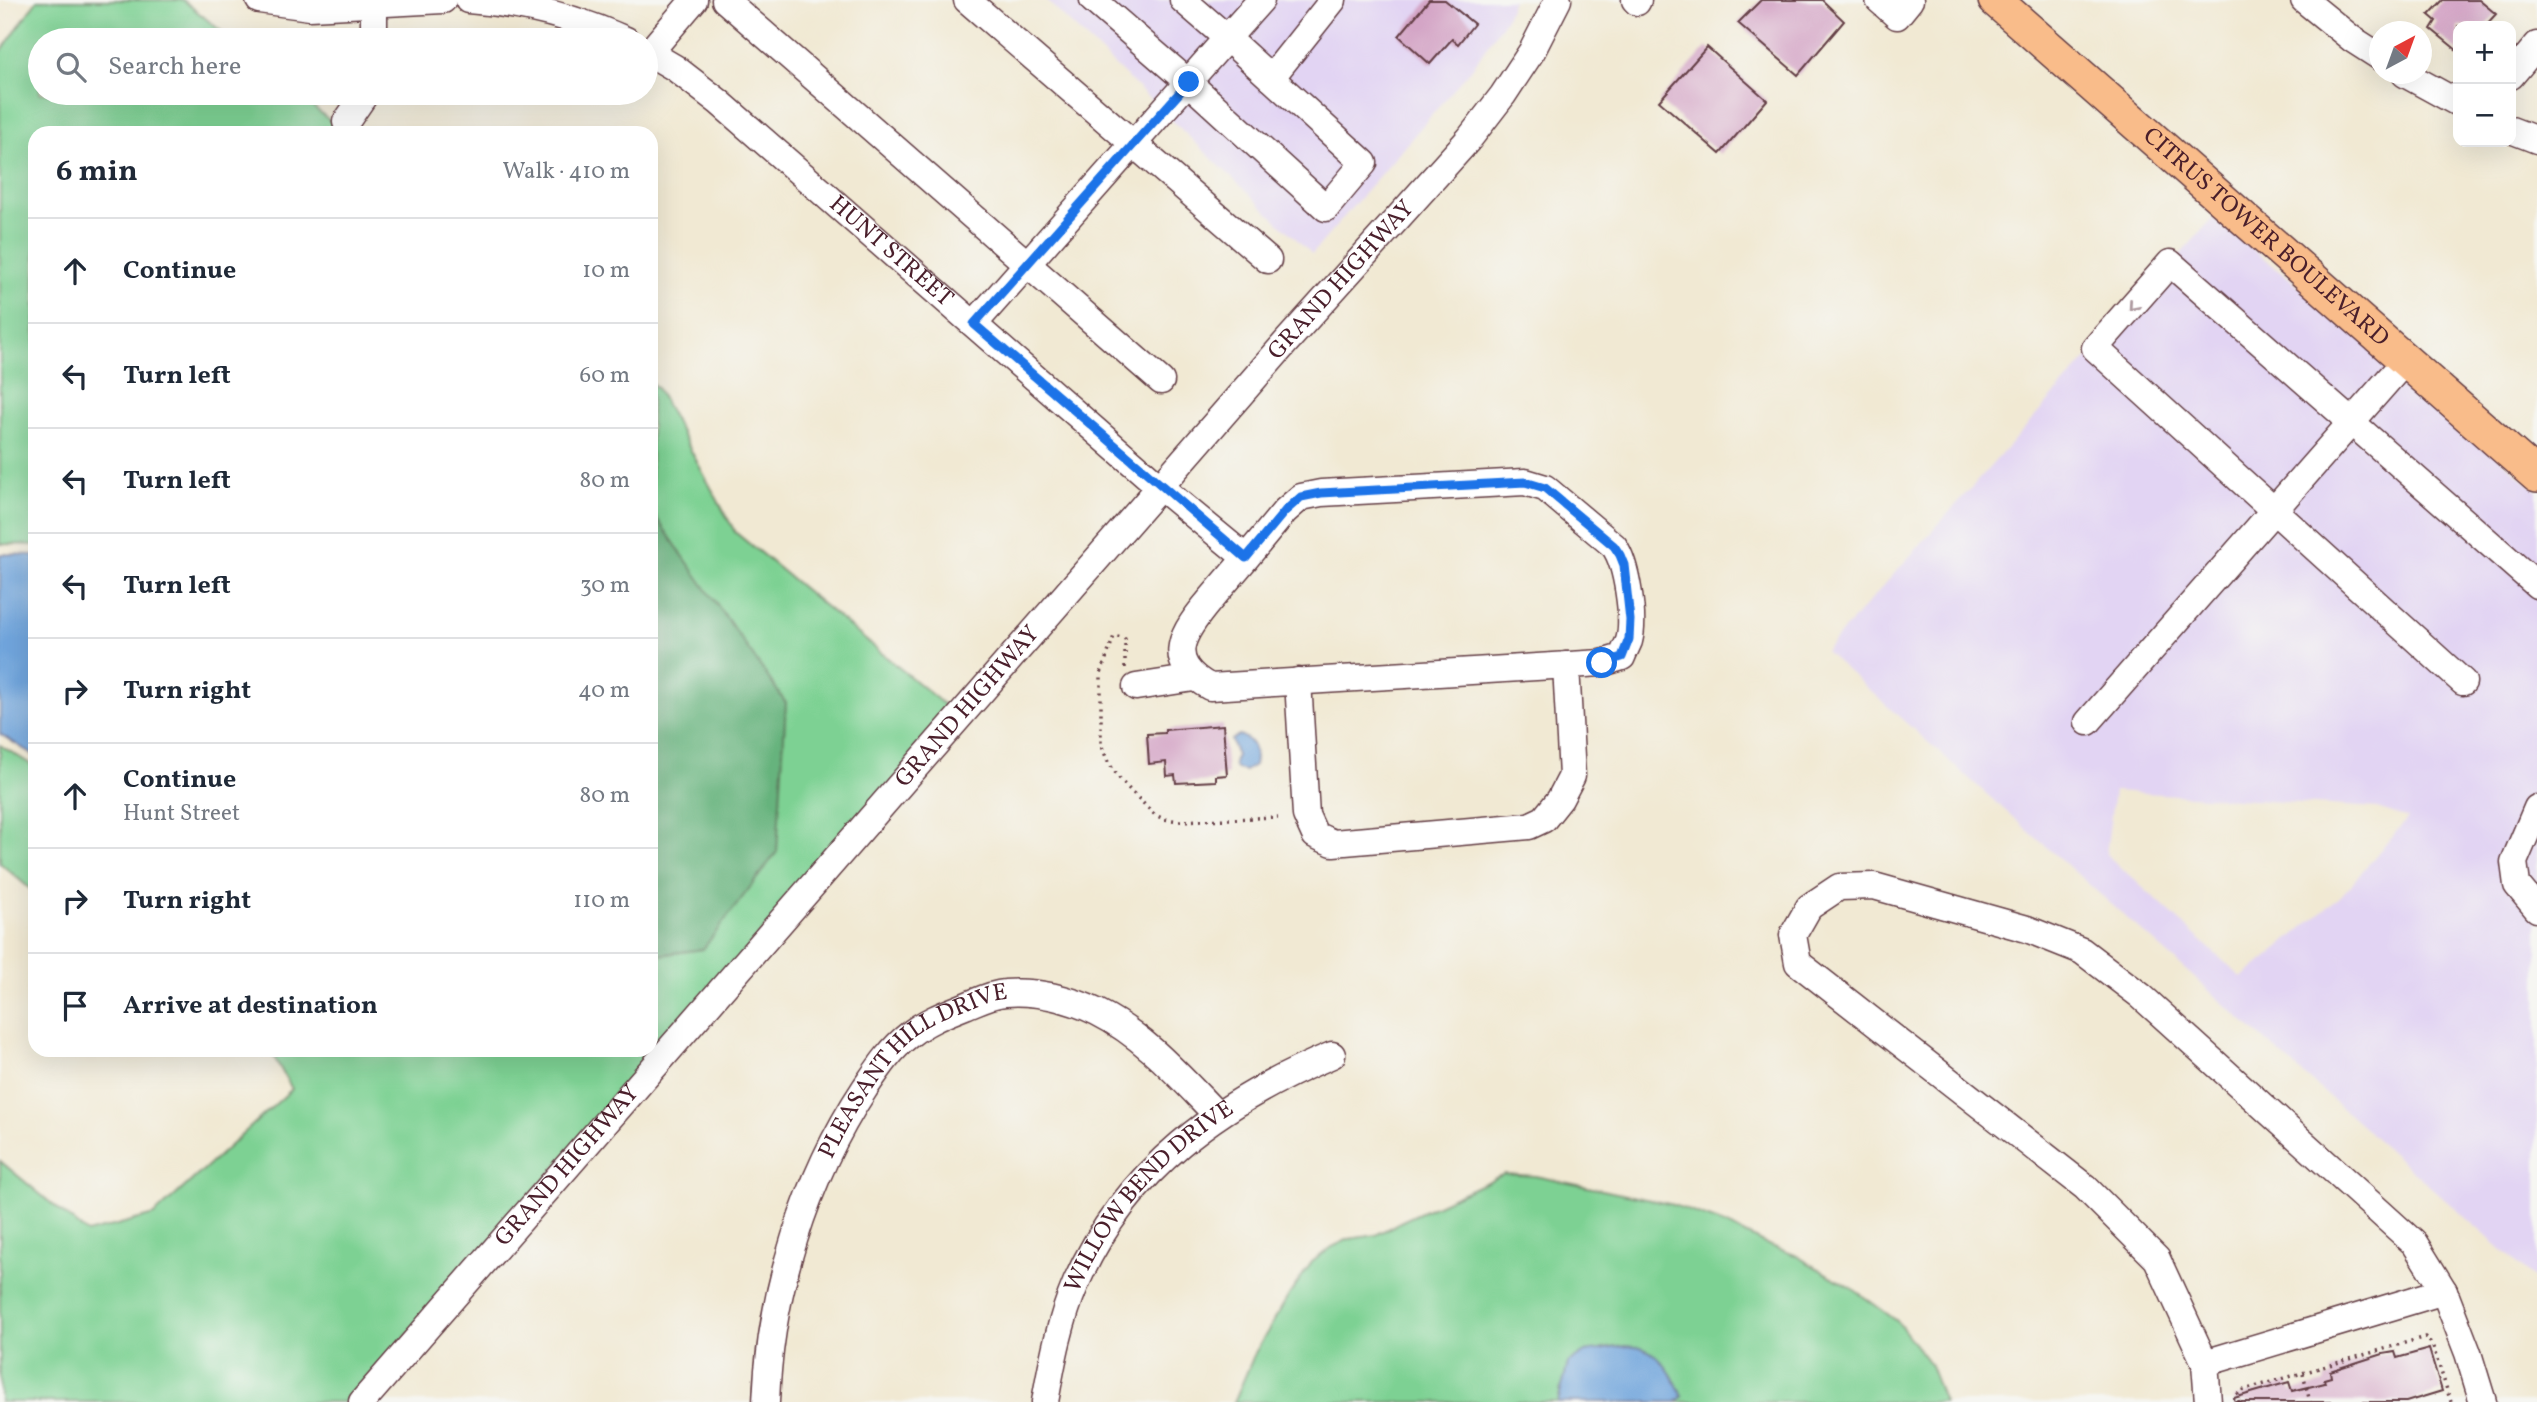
<!DOCTYPE html>
<meta charset="utf-8">
<style>
:root{--surface:#fff;--page:#f6f6f7;--text:#1f2937;--muted:#747a83;--line:#e0e1e3}
body{margin:0;font-family:Vollkorn,serif;background:var(--page);color:var(--text)}
.controls{position:absolute;right:21px;top:21px;display:grid;overflow:hidden;border-radius:14px;box-shadow:0 7px 28px #0002}
.controls button{width:63px;height:63px;display:grid;place-items:center;padding:0;border:0;border-bottom:2px solid var(--line);background:var(--surface);color:var(--text);font:35px sans-serif}
.compass{position:absolute;left:2369px;top:21px;width:63px;height:63px;border-radius:50%;background:var(--surface);box-shadow:0 7px 28px #0002;rotate:41deg}
.stop{position:absolute;width:21px;height:21px;margin:-16px;border:5px solid #1a73e8;border-radius:50%;background:#fff}
.stop.end{background:#1a73e8;border-color:#fff;box-shadow:0 2px 7px #0008}
.list{margin:0;padding:0;list-style:none}
h2{display:flex;justify-content:space-between;align-items:center;height:91px;margin:0;padding:0 28px;font-size:30px}
h2 small{font-size:23px;font-weight:400;color:var(--muted)}
.list li{display:grid;grid-template-columns:46px 1fr auto;gap:21px;align-items:center;box-sizing:border-box;height:105px;padding:0 28px;border-top:2px solid var(--line)}
.list b{display:block;font-size:26px;white-space:nowrap}
.list p{margin:0;font-size:23px;white-space:nowrap;color:var(--muted)}
.list em{font-size:23px;font-style:normal;color:var(--muted)}
.icon{flex:none;width:38px;height:38px;fill:none;stroke:currentColor;stroke-width:2;stroke-linecap:round;stroke-linejoin:round}
.map{position:relative;flex:none;width:2537px;height:1402px;overflow:hidden}
.search{position:absolute;background:var(--surface);box-shadow:0 7px 28px #0002;left:28px;top:28px;width:630px;height:77px;display:flex;align-items:center;gap:18px;box-sizing:border-box;padding:0 24px;border-radius:38px;color:var(--muted);font-size:26px}
.panel{position:absolute;background:var(--surface);box-shadow:0 7px 28px #0002;left:28px;top:126px;width:630px;height:931px;border-radius:21px}
.map>svg:first-child{display:block}
.built{fill:#e2d4f3;fill-rule:evenodd}
.green{fill:#7dd193;stroke:#64785f;stroke-width:2}
.forest{fill:#66b37d;stroke:#586954;stroke-width:2}
.water{fill:#6fa4dc;stroke:#5c6284;stroke-width:2}
.building{fill:#d4a5c6}
.lines{fill:none;stroke-linecap:round;stroke-linejoin:round}
.minor-casing{stroke:#633d44;stroke-width:29}
.major-casing{stroke:#633d44;stroke-width:36}
.path{stroke:#633d44;stroke-width:3.5;stroke-dasharray:2 5;stroke-linecap:butt}
.minor{stroke:#fff;stroke-width:26}
.major{stroke:#f9bc8a;stroke-width:33}
.oneway{stroke:#ae9aa0}
.route{stroke:#1a73e8;stroke-width:9}
.labels{text-anchor:middle;dominant-baseline:central;stroke-width:7;stroke-linejoin:round;paint-order:stroke}
.street-label{font-size:24px;fill:#4a1f2b;stroke:#f6f6f2}
</style>
<div class="map">
<svg width="2537" height="1402" viewBox="0 0 2537 1402">
<rect width="100%" height="100%" fill="#f6f6f2"/>
<filter id="ink" filterUnits="userSpaceOnUse"><feTurbulence type="fractalNoise" baseFrequency=".0143" numOctaves="2"/><feDisplacementMap in="SourceGraphic" scale="14" xChannelSelector="R" yChannelSelector="G"/><feConvolveMatrix kernelMatrix="1 2 1 2 8 2 1 2 1" color-interpolation-filters="sRGB"/></filter>
<filter id="wash" filterUnits="userSpaceOnUse"><feTurbulence type="fractalNoise" baseFrequency=".00686" numOctaves="4" result="noise"/><feDisplacementMap in="SourceGraphic" scale="28" xChannelSelector="R" yChannelSelector="G"/><feGaussianBlur stdDeviation="1.57" result="paint"/><feColorMatrix in="noise" values="0 0 0 0 0 0 0 0 0 0 0 0 0 0 0 0 0 1.4 0 .05"/><feComposite in="paint" operator="in"/></filter>
<g filter="url(#wash)">
<rect width="100%" height="100%" fill="#f1e9d3"/>
<path class="built" d="M1046,0H1513L1505,20L1472,68L1312,254Z
M2213,218L2336,315L2537,491V1281L1825,651ZM2114,791L2377,808L2408,818L2340,897L2242,978L2106,854Z"/>
<path class="green" d="M37,0H183L232,40H40V93H296L333,123L332,125L342,133H35V545L0,544V53Z
M651,383L657,388L735,532L954,713L429,1312L344,1402H0V1161L87,1233L154,1215L292,1089L270,1050H651V956L703,949L661,526L651,510Z
M0,745L35,767V893L0,863Z
M1504,1174L1535,1176L1674,1205L1727,1225L1763,1243L1795,1255L1856,1291L1897,1321L1929,1363L1944,1402H1676L1682,1396L1626,1346L1603,1349L1561,1388L1558,1402H1234L1255,1353L1289,1295L1312,1262L1332,1247L1349,1239L1376,1235L1402,1221Z"/>
<path class="forest" d="M651,510L786,703L777,852L703,949L651,956Z"/>
<path class="water" d="M0,554L35,555V756L0,734Z
M1239,735C1253,740 1257,751 1254,765L1245,771L1236,769L1234,764L1236,754L1231,740Z
M1626,1346C1632,1347 1638,1347 1644,1349C1662,1355 1676,1380 1682,1397L1676,1402H1558L1568,1363L1585,1352Z"/>
<g id="blocks">
<path class="building" d="M1429,0H1445L1474,24L1458,44L1452,39L1430,64L1399,36Z
M1761,0H1822L1844,21L1798,75L1738,23Z
M2443,0H2479L2496,14L2485,26H2458V51L2431,29L2436,21L2429,15Z
M1707,47L1767,100L1720,154L1659,101Z
M1223,725L1227,775L1216,776V781L1176,783L1175,775L1167,776L1166,762L1149,764L1147,734L1165,733V730Z
M2429,1349L2442,1391L2406,1402H2235L2234,1398L2289,1382L2292,1391L2325,1383L2324,1379L2331,1377L2330,1371L2383,1354L2395,1352L2397,1358Z"/>
</g>
</g>
<g filter="url(#ink)">
<use href="#blocks" fill-opacity="0" stroke="#633d44" stroke-width="2"/>
<g class="lines">
<g class="minor-casing">
<g id="minor">
<path d="M259,0L310,7L443,0"/>
<path d="M468,0C524,4 575,17 626,40"/>
<path d="M725,0L1161,381"/>
<path d="M967,0L1268,260"/>
<path d="M1093,0L1189,83L1326,208L1364,163L1227,38L1261,0"/>
<path d="M1635,0L1637,2L1638,0"/>
<path d="M1879,0L1897,16L1910,0"/>
<path d="M2304,0L2352,39L2380,57"/>
<path d="M374,40V0"/>
<path id="s1" d="M646,51L675,68L719,102L1160,487L1246,558C1234,572 1222,586 1210,600C1183,632 1162,661 1210,687L1602,663L1622,657C1624,651 1627,646 1629,641C1635,619 1627,564 1614,546L1545,488L1525,482L1321,493L1301,497L1285,511L1246,558"/>
<path d="M649,53L694,0"/>
<path d="M2405,74L2458,103"/>
<path d="M2511,76L2537,45"/>
<path d="M1271,78L1333,0"/>
<path d="M346,122L366,93"/>
<path d="M2511,130L2537,140"/>
<path d="M974,324L1227,38L1183,0"/>
<path d="M1298,681L1306,815L1315,835L1333,843L1529,826L1544,819L1560,799L1572,776L1566,665"/>
<path d="M2463,682L2095,348L2170,263L2537,585"/>
<path d="M1136,687L1194,678"/>
<path d="M2088,722L2405,361"/>
<path d="M2537,808L2514,862L2517,885L2537,909"/>
<path d="M2205,1363L2444,1291"/>
<path id="s2" d="M362,1402L1287,341L1469,139L1503,95L1532,51L1558,0"/>
<path id="s3" d="M766,1402C770,1293 805,1179 865,1088C878,1069 891,1049 909,1035C926,1021 945,1014 965,1006C978,1001 991,994 1005,993C1035,990 1071,999 1097,1012C1145,1036 1180,1077 1217,1115"/>
<path id="s4" d="M1045,1402C1052,1362 1060,1320 1076,1283C1126,1169 1220,1102 1332,1055"/>
<path d="M2208,1402L2205,1363L2157,1259L2085,1187L1798,963L1793,935L1809,907L1839,887L1874,886L2027,929L2082,951L2141,996L2415,1244L2444,1291L2468,1353L2483,1402"/>
</g>
</g>
<g class="major-casing">
<g id="major">
<path id="s5" d="M1995,0L2537,476"/>
</g>
</g>
<path class="path" d="M1125,668V639L1114,636L1101,673V744L1108,762L1122,782L1155,815L1164,819L1179,821L1278,817
M2303,1374L2310,1402
M2239,1402L2238,1394L2241,1391L2425,1337L2432,1344L2451,1402"/>
<use href="#minor" class="minor"/>
<use href="#major" class="major"/>
</g>
<defs><path id="oneway-chevron" d="M-2-3.5L2.5 0L-2 3.5" fill="none" stroke-width="1.6" stroke-linecap="round" stroke-linejoin="round" transform="scale(1.75)"/></defs>
<use class="oneway" href="#oneway-chevron" transform="translate(2133 306) rotate(131)"/>
</g>
<g class="lines" filter="url(#ink)">
<path class="route" d="M1189,82L974,324L1246,558L1285,511L1301,497L1321,493L1525,482L1545,488L1614,546L1620,555L1624,565L1630,620L1629,639L1622,657L1602,663"/>
</g>
<g class="labels">
<g class="street-label">
<text stroke="none"><textPath href="#s5" startOffset="360">CITRUS TOWER BOULEVARD</textPath></text>
<text stroke="none"><textPath href="#s1" startOffset="317">HUNT STREET</textPath></text>
<text stroke="none"><textPath href="#s2" startOffset="1489">GRAND HIGHWAY</textPath></text>
<text stroke="none"><textPath href="#s2" startOffset="922">GRAND HIGHWAY</textPath></text>
<text stroke="none"><textPath href="#s3" startOffset="382">PLEASANT HILL DRIVE</textPath></text>
<text stroke="none"><textPath href="#s2" startOffset="313">GRAND HIGHWAY</textPath></text>
<text stroke="none"><textPath href="#s4" startOffset="238">WILLOW BEND DRIVE</textPath></text>
</g>
</g>
</svg>
<div class="controls">
<button>+</button>
<button>−</button>
</div>
<svg class="compass" viewBox="-18 -18 36 36"><path d="M0-13l5 13h-10z" fill="#e53935"/><path d="M0 13l5-13h-10z" fill="#747a83"/></svg>
<div class="stop" style="left:1602px;top:663px"></div>
<div class="stop end" style="left:1189px;top:82px"></div>
<div class="search"><svg class="icon" aria-label="search" viewBox="0 0 24 24"><circle cx="10" cy="10" r="6"/><path d="M15 15l6 6"/></svg>Search here</div>
<section class="panel">
<h2>6 min<small>Walk · 410 m</small></h2>
<ul class="list">
<li><svg class="icon" aria-label="ahead" viewBox="0 0 24 24"><path d="M12 20V5M6 11l6-6 6 6"/></svg><div><b>Continue</b></div><em>10 m</em></li>
<li><svg class="icon" aria-label="left" viewBox="0 0 24 24"><path d="M17 20v-9H6M10 6l-5 5 5 5"/></svg><div><b>Turn left</b></div><em>60 m</em></li>
<li><svg class="icon" aria-label="left" viewBox="0 0 24 24"><path d="M17 20v-9H6M10 6l-5 5 5 5"/></svg><div><b>Turn left</b></div><em>80 m</em></li>
<li><svg class="icon" aria-label="left" viewBox="0 0 24 24"><path d="M17 20v-9H6M10 6l-5 5 5 5"/></svg><div><b>Turn left</b></div><em>30 m</em></li>
<li><svg class="icon" aria-label="right" viewBox="0 0 24 24"><path d="M7 20v-9h11M14 6l5 5-5 5"/></svg><div><b>Turn right</b></div><em>40 m</em></li>
<li><svg class="icon" aria-label="ahead" viewBox="0 0 24 24"><path d="M12 20V5M6 11l6-6 6 6"/></svg><div><b>Continue</b><p>Hunt Street</p></div><em>80 m</em></li>
<li><svg class="icon" aria-label="right" viewBox="0 0 24 24"><path d="M7 20v-9h11M14 6l5 5-5 5"/></svg><div><b>Turn right</b></div><em>110 m</em></li>
<li><svg class="icon" aria-label="arrive" viewBox="0 0 24 24"><path d="M6 21V4h12l-3 4 3 4H6"/></svg><div><b>Arrive at destination</b></div></li>
</ul>
</section>
</div>
